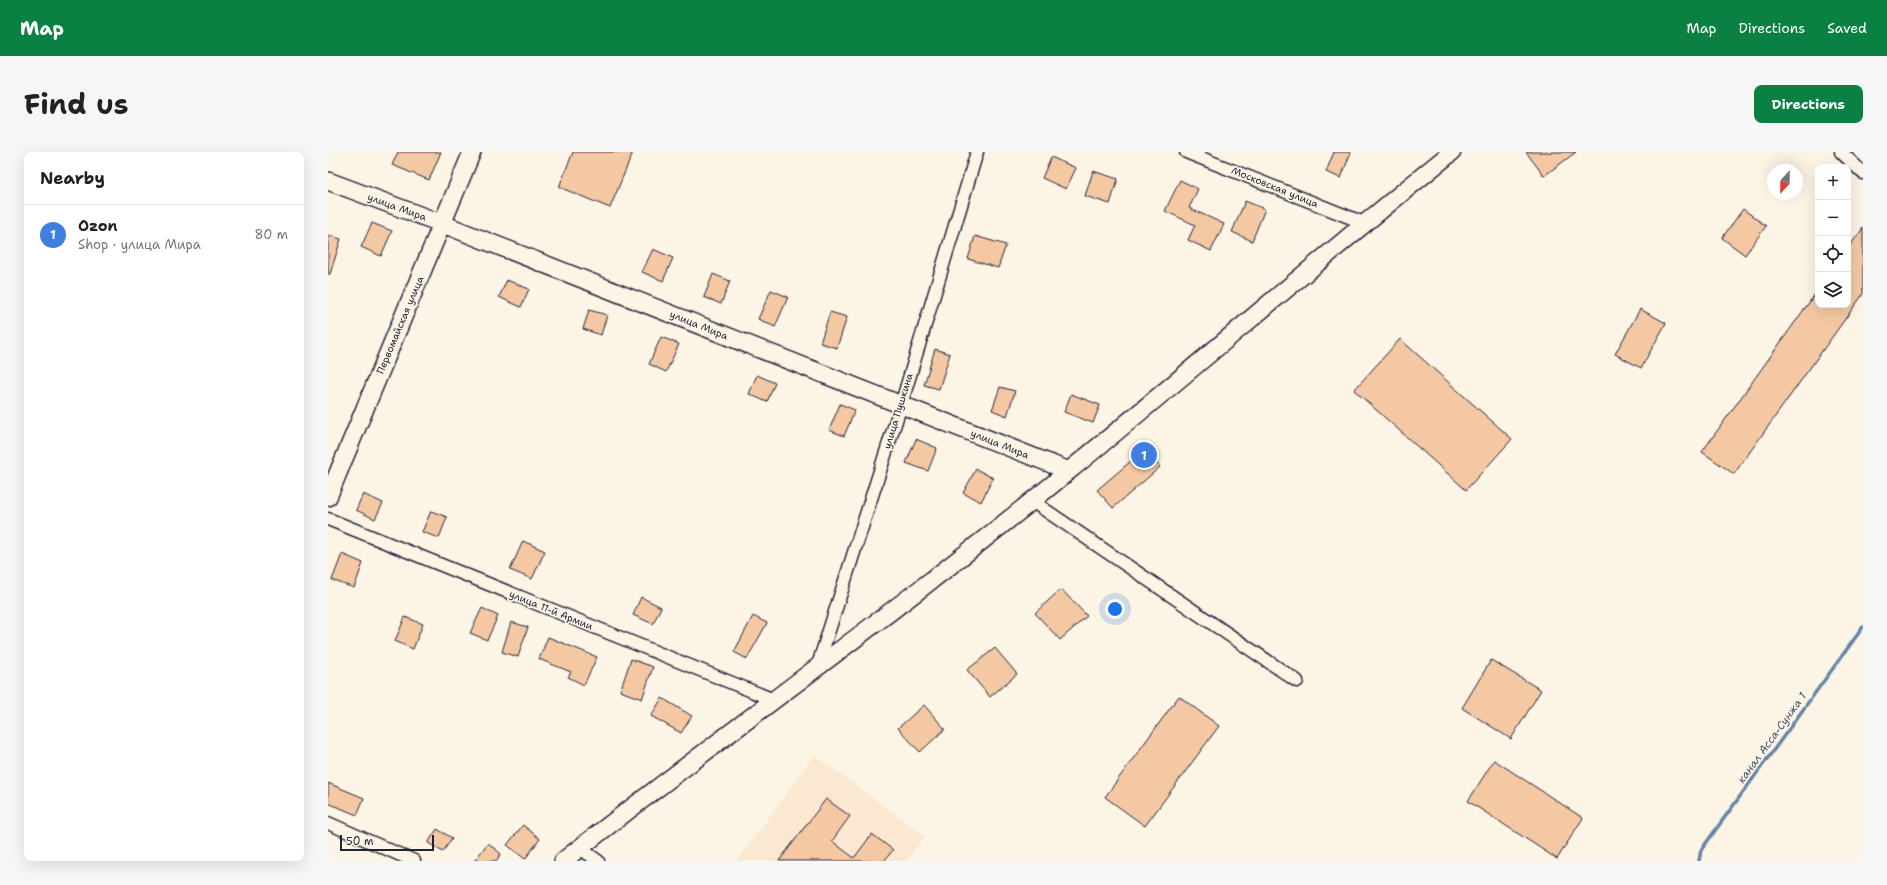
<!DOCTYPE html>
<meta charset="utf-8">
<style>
:root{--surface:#fff;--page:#f6f6f6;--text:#222;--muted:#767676;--line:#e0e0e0;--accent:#0b8043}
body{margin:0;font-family:"Shantell Sans",sans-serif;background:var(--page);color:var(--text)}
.controls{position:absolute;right:12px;top:12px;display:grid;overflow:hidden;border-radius:8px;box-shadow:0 4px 16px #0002}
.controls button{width:36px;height:36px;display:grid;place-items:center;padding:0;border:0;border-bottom:1px solid var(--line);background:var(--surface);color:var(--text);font:20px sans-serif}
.compass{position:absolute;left:1439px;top:12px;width:36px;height:36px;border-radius:50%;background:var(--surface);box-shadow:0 4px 16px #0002;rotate:202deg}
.scale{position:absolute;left:12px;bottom:10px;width:94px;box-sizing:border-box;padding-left:4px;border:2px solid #22223b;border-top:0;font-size:11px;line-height:14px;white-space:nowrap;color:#22223b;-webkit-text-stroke:3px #fcf5e5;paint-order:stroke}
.you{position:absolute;left:787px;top:457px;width:14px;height:14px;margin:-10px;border:3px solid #fff;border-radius:50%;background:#1a73e8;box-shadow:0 0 0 6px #1a73e833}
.badge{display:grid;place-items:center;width:26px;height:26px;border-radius:50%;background:var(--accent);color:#fff;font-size:13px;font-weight:700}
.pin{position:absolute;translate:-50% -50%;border:2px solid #fff;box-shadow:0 1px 4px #0006}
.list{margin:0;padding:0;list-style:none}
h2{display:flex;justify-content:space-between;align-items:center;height:52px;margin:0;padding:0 16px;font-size:17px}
h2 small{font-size:13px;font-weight:400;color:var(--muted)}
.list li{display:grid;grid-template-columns:26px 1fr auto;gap:12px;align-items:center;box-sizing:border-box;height:60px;padding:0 16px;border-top:1px solid var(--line)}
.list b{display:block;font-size:15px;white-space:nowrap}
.list p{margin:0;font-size:13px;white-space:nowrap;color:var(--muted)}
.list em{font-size:13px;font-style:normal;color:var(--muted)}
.icon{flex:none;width:22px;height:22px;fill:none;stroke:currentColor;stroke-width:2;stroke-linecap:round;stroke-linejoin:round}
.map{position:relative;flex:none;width:1535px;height:709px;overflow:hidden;border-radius:8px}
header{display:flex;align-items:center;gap:24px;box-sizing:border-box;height:56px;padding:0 20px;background:var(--accent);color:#fff}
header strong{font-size:19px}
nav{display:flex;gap:22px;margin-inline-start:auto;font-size:14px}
.intro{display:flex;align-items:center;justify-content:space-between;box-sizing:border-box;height:96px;padding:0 24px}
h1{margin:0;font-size:28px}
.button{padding:10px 18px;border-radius:8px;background:var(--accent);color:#fff;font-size:14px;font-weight:700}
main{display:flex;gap:24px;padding:0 24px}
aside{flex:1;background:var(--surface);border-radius:8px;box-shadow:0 4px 16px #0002}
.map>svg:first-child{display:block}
.built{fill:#fae8d1}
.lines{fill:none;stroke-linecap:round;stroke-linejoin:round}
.stream{stroke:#6683a7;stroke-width:3.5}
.building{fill:#f4c8a3;stroke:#22223b}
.street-casing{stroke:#22223b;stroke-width:15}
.secondary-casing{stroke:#22223b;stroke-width:20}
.street{stroke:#fcf5e5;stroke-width:12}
.secondary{stroke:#fcf5e5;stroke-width:17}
.labels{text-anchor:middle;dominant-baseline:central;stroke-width:3.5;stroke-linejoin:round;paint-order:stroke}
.street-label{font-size:10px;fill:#22223b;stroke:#fcf5e5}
.water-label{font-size:11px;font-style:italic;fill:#445371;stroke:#fcf5e5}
</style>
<header>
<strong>Map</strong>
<nav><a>Map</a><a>Directions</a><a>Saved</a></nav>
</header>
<div class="intro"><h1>Find us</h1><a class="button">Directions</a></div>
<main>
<aside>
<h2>Nearby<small></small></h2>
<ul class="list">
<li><span class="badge" style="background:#3f7fe0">1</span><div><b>Ozon</b><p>Shop · улица Мира</p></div><em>80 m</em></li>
</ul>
</aside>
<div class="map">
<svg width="1535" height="709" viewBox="0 0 1535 709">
<rect width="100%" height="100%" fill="#fcf5e5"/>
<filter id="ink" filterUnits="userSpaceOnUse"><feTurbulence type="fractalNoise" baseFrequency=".025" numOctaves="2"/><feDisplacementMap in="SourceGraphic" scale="8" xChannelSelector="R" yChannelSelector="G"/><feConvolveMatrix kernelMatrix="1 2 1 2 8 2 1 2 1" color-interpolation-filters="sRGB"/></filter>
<g filter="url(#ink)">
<path class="built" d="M486,603L597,684L578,709H409Z"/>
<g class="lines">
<path class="stream" d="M1371,709L1373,698L1535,475"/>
</g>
<path class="building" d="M70,0H113L101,28L64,13Z
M245,0H305L282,56L231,35Z
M1006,0H1023L1013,26L998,20Z
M1198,0H1248L1216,24Z
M723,5L748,16L738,37L714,26Z
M765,19L790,27L782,52L757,44Z
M852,28L870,37L861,56L896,72L883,99L860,88L867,73L837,59Z
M917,49L937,57L924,89L904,80Z
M1415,57L1438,74L1417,103L1394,86Z
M44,71L64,79L53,104L33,95Z
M1535,76V142L1406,322L1374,300L1490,138V153H1520V96Z
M0,83L13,87L2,122H0Z
M647,84L678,93L670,116L640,107Z
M325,97L345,106L335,129L314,120Z
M385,122L402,129L393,152L376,145Z
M179,128L201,137L193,155L171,145Z
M443,138L460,145L447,175L430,167Z
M1312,157L1338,171L1313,216L1287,202Z
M261,158L279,163L273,183L255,177Z
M502,160L519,165L509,196L492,191Z
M333,185L351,192L338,220L321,212Z
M1072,187L1184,287L1138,338L1026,238Z
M607,197L622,202L611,237L596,233Z
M429,223L447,231L439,250L421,242Z
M672,235L687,239L679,264L664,258Z
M743,242L772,253L765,271L736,260Z
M512,252L527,258L516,284L501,278Z
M588,287L609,296L600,319L578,311Z
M817,297L832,315L785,356L769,338Z
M648,317L665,326L653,350L635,341Z
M35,342L55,351L47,367L28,358Z
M103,359L119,365L111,386L94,380Z
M195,389L217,399L204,427L182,418Z
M14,402L35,411L26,436L4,428Z
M733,437L759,464L732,488L707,461Z
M313,445L333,455L325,472L305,463Z
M154,456L170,464L159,488L142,481Z
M425,464L439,471L419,507L406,500Z
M77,465L95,472L85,497L67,489Z
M183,470L200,475L190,505L174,500Z
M220,485L269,505L256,533L240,525L243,520L211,507Z
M667,496L689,522L662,545L639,518Z
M303,507L325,515L314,547L292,539Z
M1163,508L1213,538L1183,587L1134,556Z
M851,544L891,574L817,674L777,645Z
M334,546L364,564L353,581L323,564Z
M596,553L617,577L592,600L570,576Z
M1166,608L1255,666L1229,707L1140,649Z
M0,631L36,646L29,663L0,651Z
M498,647L522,664L504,689L526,706L544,682L565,698L556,709H451Z
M195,673L212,687L197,707L179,693Z
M109,677L124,686L115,700L100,691Z
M160,691L173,702L168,709H146Z"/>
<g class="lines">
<g class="street-casing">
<path id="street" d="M858,0L1036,71
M1513,0L1535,21
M704,349L969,529
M0,367L446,548
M489,516L573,253L649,0
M0,671L86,709
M252,696L270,709"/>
</g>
<g class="secondary-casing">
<path id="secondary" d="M0,29L115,72L741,319
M0,345L144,0
M235,709C403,577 577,454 742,318C870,213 995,104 1124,0"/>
</g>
<use href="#street" class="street"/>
<use href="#secondary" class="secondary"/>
</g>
</g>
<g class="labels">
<g class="street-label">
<text transform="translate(947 35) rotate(22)">Московская улица</text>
<text transform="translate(69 55) rotate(20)">улица Мира</text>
<text transform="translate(72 173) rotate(-67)">Первомайская улица</text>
<text transform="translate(371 173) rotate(22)">улица Мира</text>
<text transform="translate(570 259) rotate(-73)">улица Пушкина</text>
<text transform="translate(672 292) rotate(22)">улица Мира</text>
<text transform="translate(223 458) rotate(22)">улица 11-й Армии</text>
</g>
<g class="water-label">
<text transform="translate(1444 586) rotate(-54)">канал Асса-Сунжа 1</text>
</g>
</g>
</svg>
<div class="controls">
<button>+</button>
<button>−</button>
<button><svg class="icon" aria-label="locate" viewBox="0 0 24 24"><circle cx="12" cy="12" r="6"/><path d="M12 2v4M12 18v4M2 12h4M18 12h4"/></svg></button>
<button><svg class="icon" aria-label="layers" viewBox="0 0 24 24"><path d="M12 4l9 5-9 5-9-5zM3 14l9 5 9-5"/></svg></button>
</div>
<svg class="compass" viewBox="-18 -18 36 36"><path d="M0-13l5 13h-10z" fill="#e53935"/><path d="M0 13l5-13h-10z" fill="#767676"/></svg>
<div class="scale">50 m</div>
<div class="you"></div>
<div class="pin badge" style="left:816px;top:303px;background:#3f7fe0">1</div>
</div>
</main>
